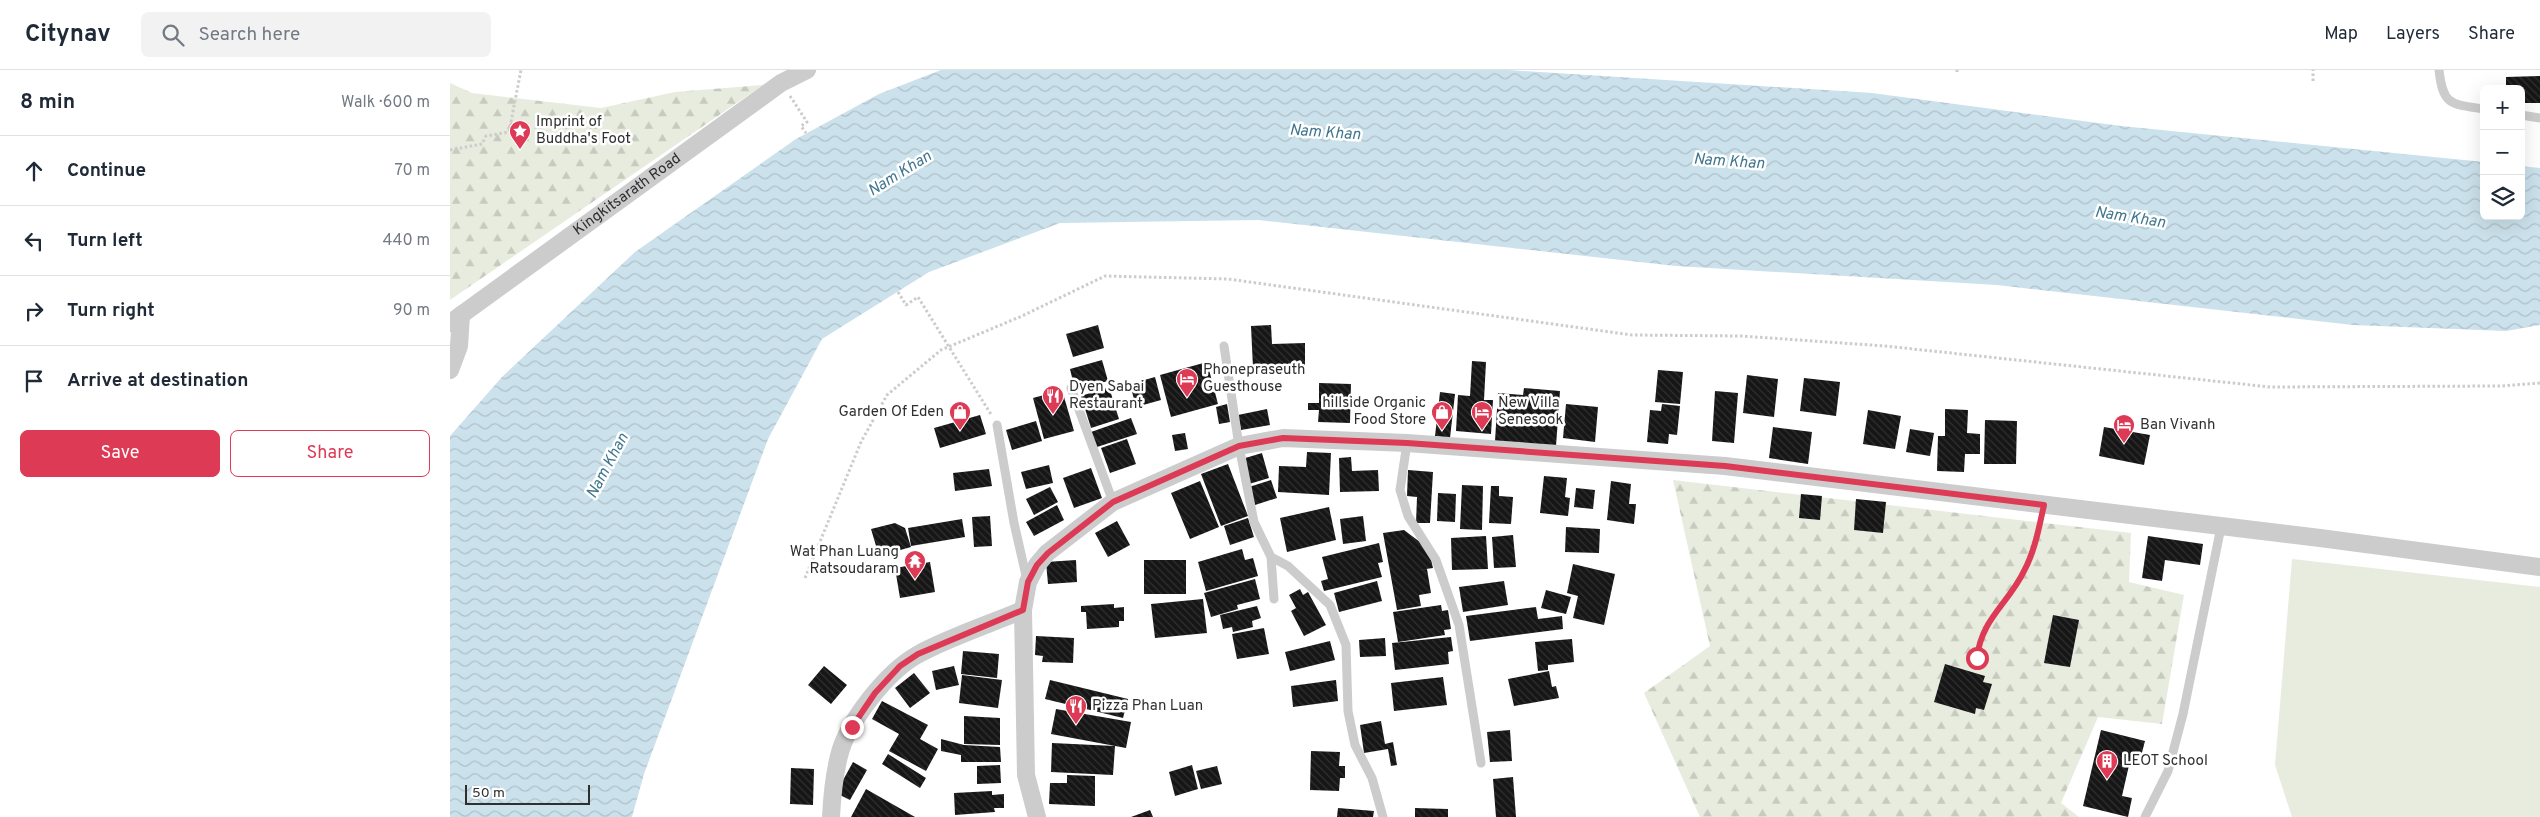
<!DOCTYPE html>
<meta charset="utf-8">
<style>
:root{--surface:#fff;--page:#f2f2f3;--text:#1f2937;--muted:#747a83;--line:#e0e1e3;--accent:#dd3a55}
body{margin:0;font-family:Overpass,sans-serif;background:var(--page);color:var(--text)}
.controls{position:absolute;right:15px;top:15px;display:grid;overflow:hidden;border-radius:8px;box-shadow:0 5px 20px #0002}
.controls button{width:45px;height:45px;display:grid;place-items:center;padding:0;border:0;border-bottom:1px solid var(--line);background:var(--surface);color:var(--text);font:25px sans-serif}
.scale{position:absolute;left:15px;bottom:12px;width:125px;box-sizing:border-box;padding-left:5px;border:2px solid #2f2f2f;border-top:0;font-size:14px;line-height:18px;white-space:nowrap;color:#2f2f2f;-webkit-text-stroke:4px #fff;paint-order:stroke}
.stop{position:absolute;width:15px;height:15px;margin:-11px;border:4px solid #dd3a55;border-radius:50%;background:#fff}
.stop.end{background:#dd3a55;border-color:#fff;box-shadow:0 1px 5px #0008}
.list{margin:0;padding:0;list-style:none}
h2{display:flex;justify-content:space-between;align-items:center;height:65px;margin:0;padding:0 20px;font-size:21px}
h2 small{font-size:16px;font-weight:400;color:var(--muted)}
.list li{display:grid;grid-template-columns:32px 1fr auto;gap:15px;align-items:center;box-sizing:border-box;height:70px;padding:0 20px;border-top:1px solid var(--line)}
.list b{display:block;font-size:19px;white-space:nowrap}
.list em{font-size:16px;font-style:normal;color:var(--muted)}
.actions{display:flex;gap:10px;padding:15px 20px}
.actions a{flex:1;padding:11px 0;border:1px solid var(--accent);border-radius:8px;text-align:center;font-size:18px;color:var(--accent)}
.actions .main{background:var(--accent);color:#fff}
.icon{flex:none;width:28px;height:28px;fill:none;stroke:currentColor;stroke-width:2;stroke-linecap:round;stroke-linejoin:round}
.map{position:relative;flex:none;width:2090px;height:747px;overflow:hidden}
header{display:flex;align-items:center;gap:30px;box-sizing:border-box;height:70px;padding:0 25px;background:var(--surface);border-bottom:1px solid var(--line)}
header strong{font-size:24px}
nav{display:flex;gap:28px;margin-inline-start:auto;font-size:18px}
.search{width:350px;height:45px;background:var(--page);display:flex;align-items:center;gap:12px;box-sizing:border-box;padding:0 18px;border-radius:8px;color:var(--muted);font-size:19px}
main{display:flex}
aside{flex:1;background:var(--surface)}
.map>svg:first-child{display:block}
.grass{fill:#e7ecde}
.forest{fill:url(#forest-firs)}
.water{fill:url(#water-waves)}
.building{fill:url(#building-back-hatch)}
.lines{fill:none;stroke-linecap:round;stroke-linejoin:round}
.path{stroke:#ccc;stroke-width:3;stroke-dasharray:2.5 2.5;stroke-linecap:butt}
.lane{stroke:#ccc;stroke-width:9}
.street{stroke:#ccc;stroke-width:18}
.route{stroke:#dd3a55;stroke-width:6}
.labels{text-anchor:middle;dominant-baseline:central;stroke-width:5;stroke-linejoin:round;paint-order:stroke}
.poi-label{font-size:15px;fill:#2f2f2f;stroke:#fff;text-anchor:start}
.street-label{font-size:15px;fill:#2f2f2f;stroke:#fff}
.water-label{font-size:16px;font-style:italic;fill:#41778e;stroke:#fff}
</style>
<header>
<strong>Citynav</strong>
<div class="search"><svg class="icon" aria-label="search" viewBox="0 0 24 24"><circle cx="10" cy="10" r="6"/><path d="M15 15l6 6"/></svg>Search here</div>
<nav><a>Map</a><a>Layers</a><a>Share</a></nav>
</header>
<main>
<aside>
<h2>8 min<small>Walk · 600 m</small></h2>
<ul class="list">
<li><svg class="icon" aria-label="ahead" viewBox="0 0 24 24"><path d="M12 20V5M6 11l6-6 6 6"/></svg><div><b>Continue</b></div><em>70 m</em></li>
<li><svg class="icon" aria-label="left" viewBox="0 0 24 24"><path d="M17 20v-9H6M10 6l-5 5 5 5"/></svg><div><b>Turn left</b></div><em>440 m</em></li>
<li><svg class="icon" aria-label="right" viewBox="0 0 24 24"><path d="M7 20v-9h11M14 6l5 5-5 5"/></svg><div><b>Turn right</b></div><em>90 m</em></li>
<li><svg class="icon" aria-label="arrive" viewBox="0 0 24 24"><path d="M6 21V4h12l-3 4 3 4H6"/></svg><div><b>Arrive at destination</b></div></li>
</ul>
<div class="actions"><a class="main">Save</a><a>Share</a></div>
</aside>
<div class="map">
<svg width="2090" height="747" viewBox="0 0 2090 747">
<defs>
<pattern id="forest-firs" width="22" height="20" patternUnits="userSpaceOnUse" patternTransform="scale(1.25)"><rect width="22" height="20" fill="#e7ecde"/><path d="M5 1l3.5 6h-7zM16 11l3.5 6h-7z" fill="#c6cbbf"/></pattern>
<pattern id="water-waves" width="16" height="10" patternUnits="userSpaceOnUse" patternTransform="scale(1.25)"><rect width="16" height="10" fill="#cbe1eb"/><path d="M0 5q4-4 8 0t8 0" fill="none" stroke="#afc1ca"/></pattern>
<pattern id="building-back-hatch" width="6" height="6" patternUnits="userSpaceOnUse" patternTransform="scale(1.25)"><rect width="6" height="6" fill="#161616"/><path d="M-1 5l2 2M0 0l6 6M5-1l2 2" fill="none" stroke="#303030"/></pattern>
</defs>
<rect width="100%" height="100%" fill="#fff"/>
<path class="grass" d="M1842,489L2090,517V747H1842L1825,695Z"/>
<path class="forest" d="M0,13L22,23L151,38L225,22L313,15L0,230Z
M1223,410L1681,463L1679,512L1734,525L1712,654L1648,647L1611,733L1629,747H1250L1194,623L1260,576Z"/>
<path class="water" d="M491,0H1058L1422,23L1671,56L2034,92V146H2071V96L2090,98V255L2056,261L1903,255L1547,215L1226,196L808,150L610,153L479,202L372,269L318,369L194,704L182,747H0V366L52,307L185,182L346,69L429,24Z"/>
<path class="building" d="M2090,6V33H2071V19H2056V7Z
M648,255L654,278L623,287L616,264Z
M821,255L822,274L855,273V297L803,298L801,256Z
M652,290L658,311L625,320L620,299Z
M1022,291L1036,292L1034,330H1043L1041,364L1006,361L1008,325L1020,326Z
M757,292L768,334L721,347L710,305Z
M1208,300L1233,302L1230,334L1205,332Z
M1297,305L1328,309L1324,347L1293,343Z
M705,307L711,330L686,337L680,314Z
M1354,308L1390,312L1386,346L1350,341Z
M869,313L901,314L900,353L868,352L869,340H858V333H869Z
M659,317L669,349L641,358L631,326Z
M1074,318L1110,321L1106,376L1045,371L1048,323L1073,325Z
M612,320L624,361L594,369L583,328Z
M1265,321L1288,323L1284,373L1262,371Z
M990,322L1005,324L1000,368L985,366Z
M777,334L780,352L769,354L766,337Z
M1116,334L1148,337L1145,372L1113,368Z
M1212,334L1230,336L1227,365L1219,364L1218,374L1197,372L1200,340L1211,341Z
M817,339L820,355L791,360L788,345Z
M1495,339L1518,340L1517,363L1530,364V384H1515L1514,402L1487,401L1488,366H1495Z
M1418,340L1451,346L1445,379L1413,374Z
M530,345L536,364L490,378L484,358Z
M681,348L687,364L647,377L641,362Z
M1535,350L1567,351L1566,394H1534Z
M586,351L592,371L562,380L556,360Z
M1323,357L1362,362L1358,394L1319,388Z
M1654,357L1700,365L1694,395L1649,386Z
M1460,359L1484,363L1480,386L1456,382Z
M735,363L738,379L725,381L722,365Z
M677,369L686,394L660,403L651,378Z
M857,382L881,383L879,425L828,422L829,396L856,397Z
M812,383L819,408L799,414L792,389Z
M901,387L902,401L928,400L929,421L890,422L889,388Z
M778,394L798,446L771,456L751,404Z
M599,395L603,413L576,419L571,402Z
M641,398L652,428L624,438L613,408Z
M539,399L542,416L505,421L503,403Z
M958,400L983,402L980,453H966L967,427L957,426Z
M1094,406L1117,408L1115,427L1120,428L1118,446L1090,443Z
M821,410L827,428L805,435L799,417Z
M750,411L769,457L740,469L721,423Z
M1161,411L1181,414L1179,434H1186L1184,454L1157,450Z
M1012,415L1033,416L1032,460L1010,459Z
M1041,416H1049V426L1063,427L1061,454L1039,453Z
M600,417L608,432L584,445L576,429Z
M1126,418L1145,420L1143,439L1124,437Z
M988,423L1006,424L1005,452L987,451Z
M1351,424L1372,426L1370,450L1349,448Z
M1406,429L1436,432L1433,463L1404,460Z
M607,435L614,450L584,466L576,452Z
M879,437L886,470L837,482L830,448Z
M540,446L542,476L524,477L522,447Z
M913,446L916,471L893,474L890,449Z
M798,448L804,467L780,475L774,456Z
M512,449L515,467L461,476L458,458Z
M667,451L680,475L658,487L645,463Z
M445,453L455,458L461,477L429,486L421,459Z
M1116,457L1150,459L1149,483L1115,482Z
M954,460L974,475L980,485L983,498L969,500L977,499L981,523L969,525L971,536L947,540L933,463Z
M1063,465L1066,497L1044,498L1042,467Z
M1036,466L1038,499L1002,500L1001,468Z
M1698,466L1753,474L1750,495L1715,490L1712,511L1692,508Z
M929,473L933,492L928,493L932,507L874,521L871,511L878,509L872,487Z
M792,479L795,490L803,488L808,506L756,521L748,492Z
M626,490L627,512L598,514L596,492Z
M694,490H736V524H694Z
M480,492L485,522L450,528L445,498Z
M1123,494L1165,504L1154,555L1123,548L1128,526L1117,523Z
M805,509L810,529L787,535L788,539L761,547L754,523Z
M927,511L932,531L889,542L884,523Z
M1054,511L1058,535L1013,542L1009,517Z
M850,519L853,525L858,522L876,555L854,566L841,541L846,538L839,525Z
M1096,520L1121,527L1116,544L1091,538Z
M753,529L757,563L705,568L701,534Z
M664,534V538L674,537V551H669V557L637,559L636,542H631V536Z
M991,535L992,541L998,540L1001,559L994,560L995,565L948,572L943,542Z
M807,536L811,548L802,551L803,557L783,562L782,557L773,559L770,545Z
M1086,537L1088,549L1112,546L1113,559L1020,571L1016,546Z
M1603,545L1629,550L1620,597L1594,593Z
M814,558L819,584L787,589L782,564Z
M586,566L624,568L623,593L592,592L593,586L585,585Z
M1001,567L1003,581L998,582L999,594L945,600L942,573Z
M935,568L936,586L910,587L909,570Z
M1122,569L1124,592L1098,595V600L1088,601L1085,572Z
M880,571L885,590L840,601L835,582Z
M513,581L549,584L547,608L511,604Z
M1495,594L1535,606L1533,612L1542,614L1534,640L1526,638L1525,644L1484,632Z
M374,596L397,615L381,634L358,615Z
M504,596L509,615L486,620L482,601Z
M1099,601L1102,617L1106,616L1109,628L1064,636L1058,609Z
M464,603L480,623L460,638L445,618Z
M512,605L552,610L548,638L509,633Z
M993,607L997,635L944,641L941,613Z
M600,610L678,629L673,648L595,629Z
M886,610L888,631L843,637L841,616Z
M432,631L478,655L470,669L488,679L476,701L439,681L449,664L422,649Z
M606,639L681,652L676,678L601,664Z
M514,646L550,648V675L514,674Z
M931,651L935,674L943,672L947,695L941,696L938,679L914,683L910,655Z
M1060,660L1062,691L1040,692L1037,662Z
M1651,660L1695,671L1689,694L1680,691L1672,726L1682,728L1678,747L1633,736Z
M491,669L514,675L550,677L551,692H511V685L491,681Z
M602,673L665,676L663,705L601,702Z
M861,681L890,682L889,696H895V708H890L889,721L860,720Z
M438,684L476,708L470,718L432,694Z
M403,692L417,700L400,730L386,723Z
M550,695L551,713L527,714V696Z
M742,695L748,719L725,726L719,702Z
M767,696L772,714L751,719L746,701Z
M341,698L364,699L363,735L340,734Z
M617,705L645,706V736L599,734L600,713H617Z
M1063,707L1066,747H1046L1043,709Z
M416,719L465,747H401Z
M542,721V725L554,724V738H544L545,742L505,745L504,723Z
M888,738L924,741L923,747H887Z
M965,738L998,739V747H965Z
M700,740L703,747H681Z"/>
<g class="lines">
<path class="path" d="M1507,2V0
M1863,11V0
M340,26L357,52L351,56L356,63
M0,80L32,74L36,66L59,62L71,0
M448,222L456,235L468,227L542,346
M355,508L411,372L437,325L491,280L572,246L655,206L778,209L1182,265L1291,266L1435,276L1820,317L2051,316L2090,313
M1527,588L1533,559L1574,502L1590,450"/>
<path class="lane" d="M1989,0C1993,36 2001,34 2034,39
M2071,45L2090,48
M774,276L789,376L804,452L821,487
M621,318L663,432
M547,355L564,453L577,510
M957,373L950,420L958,446L986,490L1009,555L1031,693
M824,529L821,487L838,496L880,535L896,575L898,641L905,675L922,708L933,747
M1695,747L1718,701L1733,644L1771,457"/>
<g class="street">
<path id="s1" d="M0,253L331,13L357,0"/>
<path d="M0,300L9,276L11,245"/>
<path d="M381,747C382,727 384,706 389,686C397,652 437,602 467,585C497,568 540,554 573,540"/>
<path d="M587,747L576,705L573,540L578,512L587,495L597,483L663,432L789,376L833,368L957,373L1275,396L1870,468L2090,497"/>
</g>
</g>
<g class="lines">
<path class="route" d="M402,657L425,623L450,596L468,584L573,540L578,512L587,495L598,483L663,432L789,376L833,368L957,373L1275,396L1594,435C1589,457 1585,481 1574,501C1559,533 1531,549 1527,588"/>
</g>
<defs>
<g id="sight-pin" transform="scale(1.125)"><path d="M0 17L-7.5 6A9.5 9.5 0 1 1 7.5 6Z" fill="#dd3a55" stroke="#fff"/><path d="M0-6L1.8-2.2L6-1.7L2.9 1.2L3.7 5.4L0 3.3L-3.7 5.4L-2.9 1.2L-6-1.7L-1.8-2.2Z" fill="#fff"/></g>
<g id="hotel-pin" transform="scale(1.125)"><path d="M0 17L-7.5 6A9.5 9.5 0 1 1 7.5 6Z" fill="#dd3a55" stroke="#fff"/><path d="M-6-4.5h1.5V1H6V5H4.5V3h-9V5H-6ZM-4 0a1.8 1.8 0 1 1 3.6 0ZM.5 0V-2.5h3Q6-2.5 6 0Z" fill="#fff"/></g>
<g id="restaurant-pin" transform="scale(1.125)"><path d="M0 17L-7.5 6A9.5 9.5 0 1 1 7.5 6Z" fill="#dd3a55" stroke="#fff"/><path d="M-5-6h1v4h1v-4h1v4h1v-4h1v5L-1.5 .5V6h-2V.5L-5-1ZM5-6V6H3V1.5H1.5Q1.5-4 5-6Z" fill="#fff"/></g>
<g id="shop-pin" transform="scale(1.125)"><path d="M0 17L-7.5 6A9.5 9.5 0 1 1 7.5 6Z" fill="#dd3a55" stroke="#fff"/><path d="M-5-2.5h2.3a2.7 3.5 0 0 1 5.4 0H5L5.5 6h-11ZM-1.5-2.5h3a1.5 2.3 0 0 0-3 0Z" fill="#fff"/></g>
<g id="temple-pin" transform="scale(1.125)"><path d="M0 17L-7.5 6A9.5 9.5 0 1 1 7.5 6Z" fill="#dd3a55" stroke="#fff"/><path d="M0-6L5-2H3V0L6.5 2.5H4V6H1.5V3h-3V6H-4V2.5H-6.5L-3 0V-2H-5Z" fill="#fff"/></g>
<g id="building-pin" transform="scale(1.125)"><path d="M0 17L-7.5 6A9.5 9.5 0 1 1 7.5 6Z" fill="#dd3a55" stroke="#fff"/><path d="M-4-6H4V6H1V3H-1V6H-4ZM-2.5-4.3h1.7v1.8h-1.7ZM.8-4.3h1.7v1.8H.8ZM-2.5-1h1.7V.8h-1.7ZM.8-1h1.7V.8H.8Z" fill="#fff"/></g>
</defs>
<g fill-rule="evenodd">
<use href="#sight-pin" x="70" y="61"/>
<use href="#hotel-pin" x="737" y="309"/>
<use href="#restaurant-pin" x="603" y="326"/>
<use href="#shop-pin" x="510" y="342"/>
<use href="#shop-pin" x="992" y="342"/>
<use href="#hotel-pin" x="1032" y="342"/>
<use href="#hotel-pin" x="1674" y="355"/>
<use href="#temple-pin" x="465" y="491"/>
<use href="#restaurant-pin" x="626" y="636"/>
<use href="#building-pin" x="1657" y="691"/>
</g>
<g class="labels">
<g class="poi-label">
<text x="86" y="52">Imprint of<tspan x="86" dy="17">Buddha's Foot</tspan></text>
<text x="753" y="300">Phonepraseuth<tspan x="753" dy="17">Guesthouse</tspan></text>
<text x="619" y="317">Dyen Sabai<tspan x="619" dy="17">Restaurant</tspan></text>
<text x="976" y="333" text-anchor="end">hillside Organic<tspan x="976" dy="17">Food Store</tspan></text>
<text x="1048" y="333">New Villa<tspan x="1048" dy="17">Senesook</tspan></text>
<text x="494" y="342" text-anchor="end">Garden Of Eden</text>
<text x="1690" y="355">Ban Vivanh</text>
<text x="449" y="482" text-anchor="end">Wat Phan Luang<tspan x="449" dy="17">Ratsoudaram</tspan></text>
<text x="642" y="636">Pizza Phan Luan</text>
<text x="1673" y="691">LEOT School</text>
</g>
<g class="street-label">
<text stroke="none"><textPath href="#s1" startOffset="219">Kingkitsarath Road</textPath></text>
</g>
<g class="water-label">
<text transform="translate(875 63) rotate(4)">Nam Khan</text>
<text transform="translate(1279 92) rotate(4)">Nam Khan</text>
<text transform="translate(450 104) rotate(-32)">Nam Khan</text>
<text transform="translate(1680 148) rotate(9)">Nam Khan</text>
<text transform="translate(158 396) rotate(-62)">Nam Khan</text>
</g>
</g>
</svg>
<div class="controls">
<button>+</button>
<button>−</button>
<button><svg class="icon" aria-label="layers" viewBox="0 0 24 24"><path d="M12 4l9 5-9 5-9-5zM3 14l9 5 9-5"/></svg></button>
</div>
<div class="scale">50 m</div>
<div class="stop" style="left:1527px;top:588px"></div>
<div class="stop end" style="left:402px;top:657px"></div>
</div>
</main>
